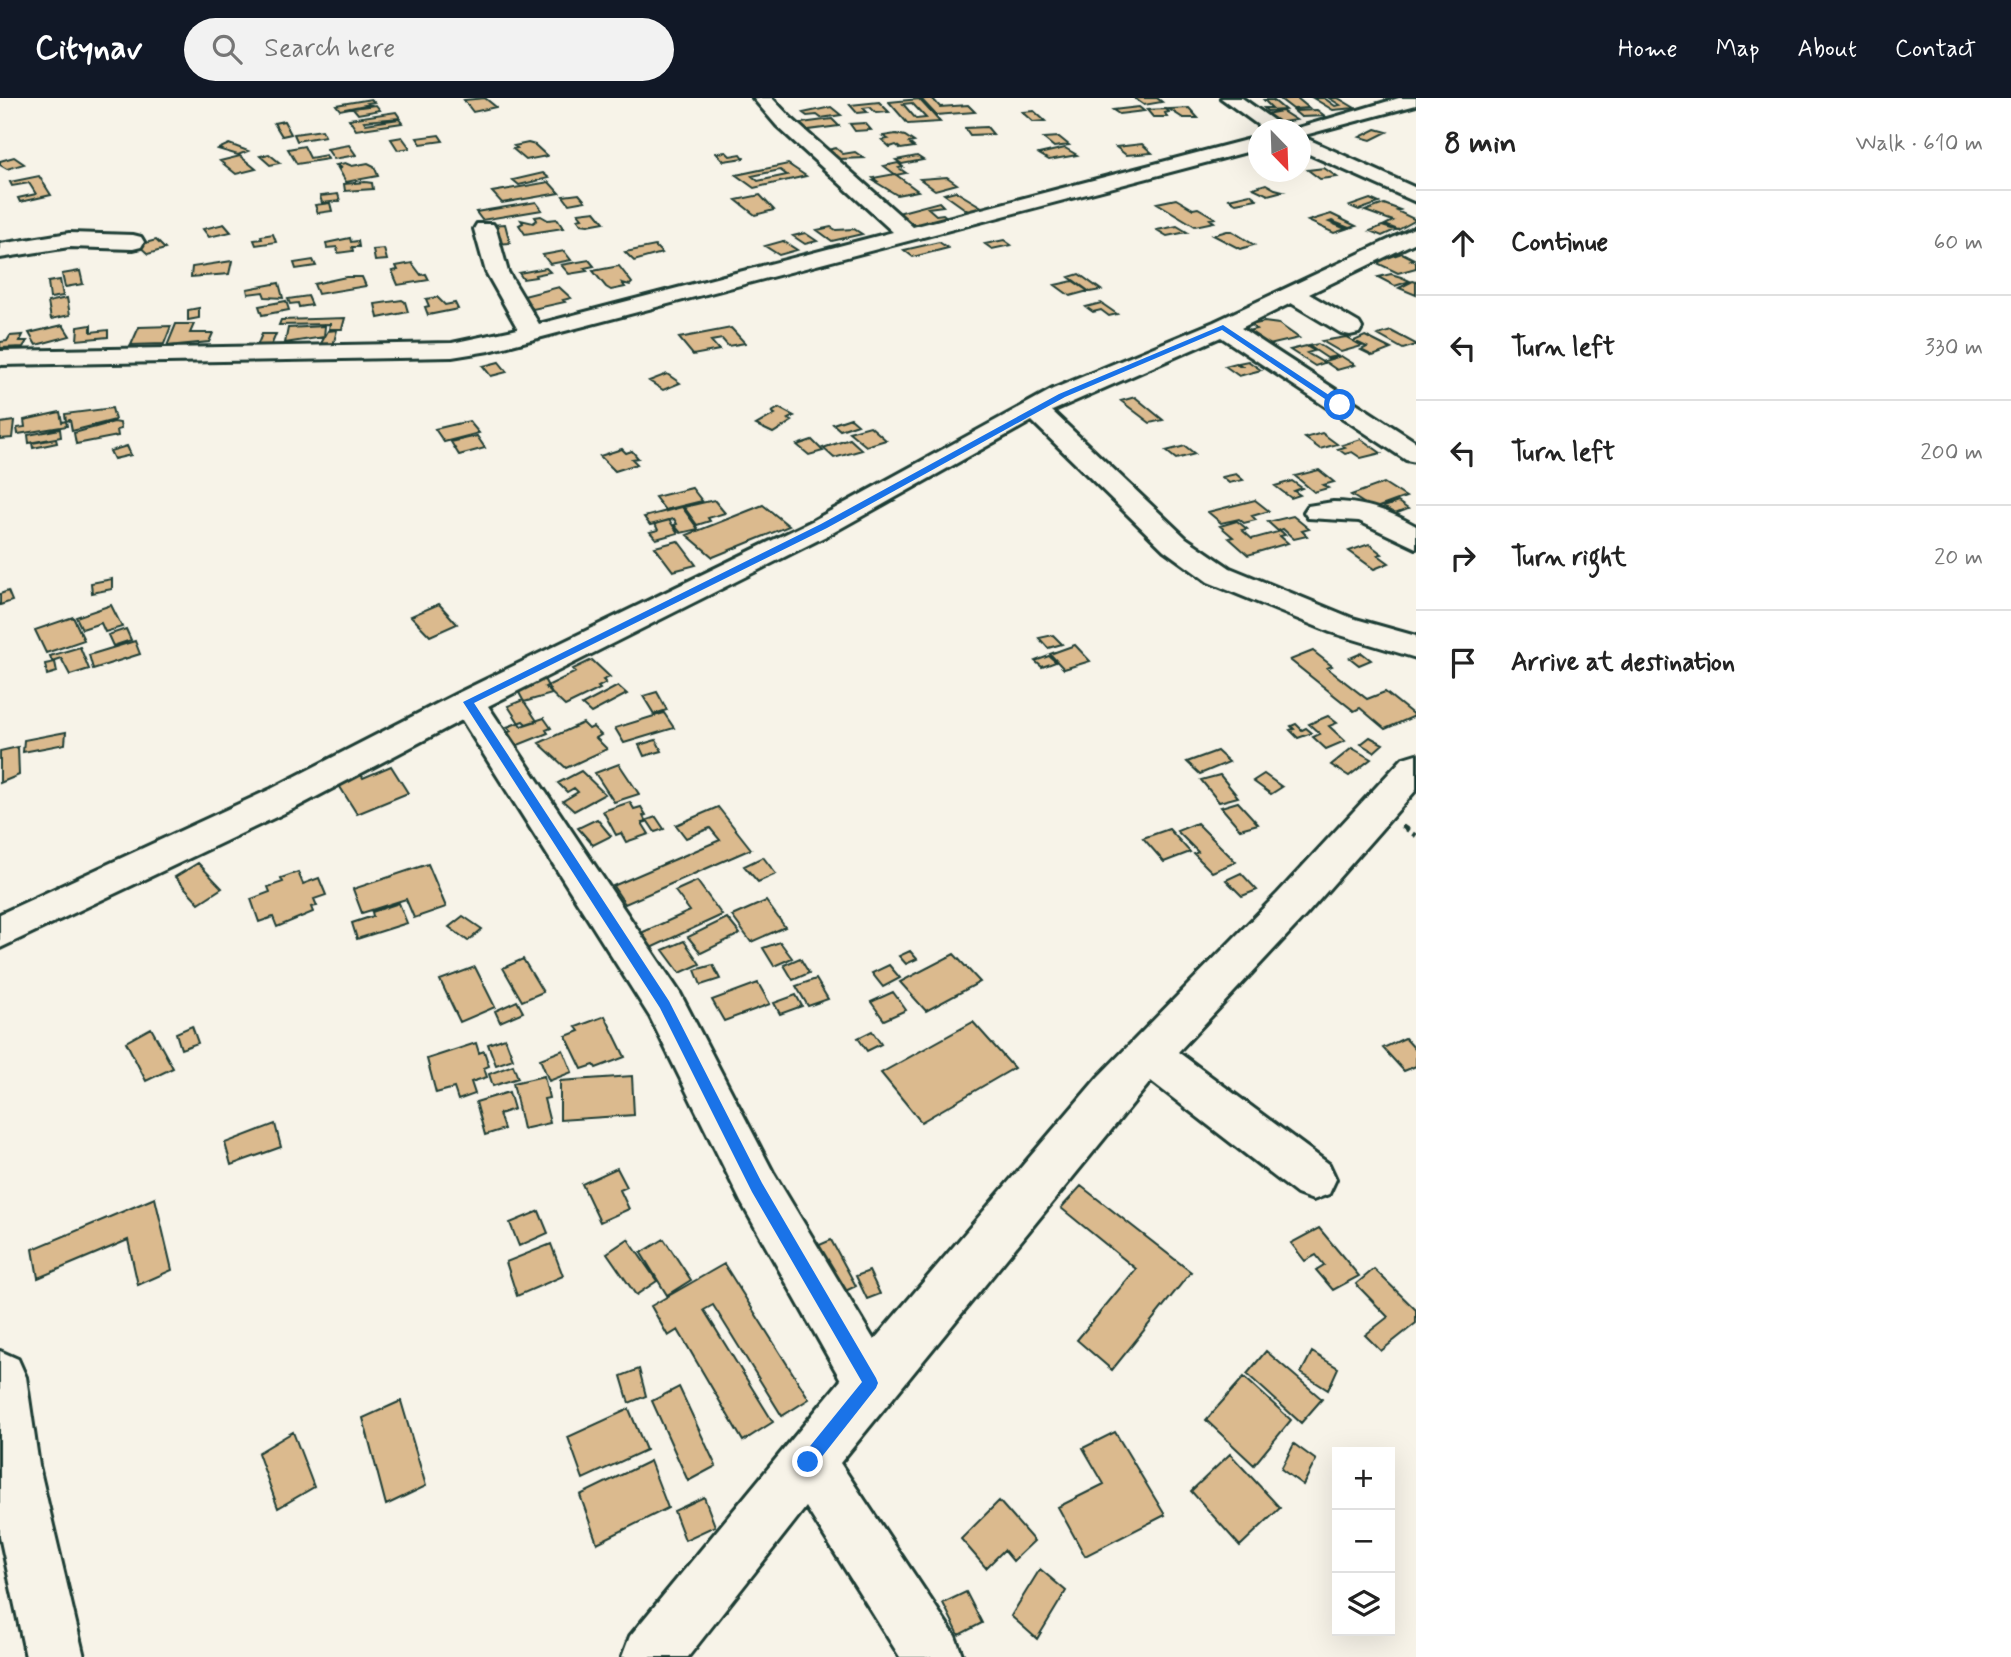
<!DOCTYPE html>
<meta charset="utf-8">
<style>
:root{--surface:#fff;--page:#f2f2f2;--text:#222;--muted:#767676;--line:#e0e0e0;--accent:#111827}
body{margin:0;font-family:Mynerve,sans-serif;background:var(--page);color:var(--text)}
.controls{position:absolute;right:21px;bottom:21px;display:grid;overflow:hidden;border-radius:0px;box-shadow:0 7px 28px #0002}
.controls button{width:63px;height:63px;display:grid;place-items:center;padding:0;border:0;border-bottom:2px solid var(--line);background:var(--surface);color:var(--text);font:35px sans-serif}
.compass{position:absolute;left:1248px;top:21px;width:63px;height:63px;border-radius:50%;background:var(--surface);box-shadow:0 7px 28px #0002;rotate:157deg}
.stop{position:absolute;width:21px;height:21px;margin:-16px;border:5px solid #1a73e8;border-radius:50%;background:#fff}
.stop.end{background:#1a73e8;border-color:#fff;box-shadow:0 2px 7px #0008}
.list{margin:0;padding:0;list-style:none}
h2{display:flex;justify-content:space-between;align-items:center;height:91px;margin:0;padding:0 28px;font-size:30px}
h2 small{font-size:23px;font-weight:400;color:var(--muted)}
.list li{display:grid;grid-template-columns:46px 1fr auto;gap:21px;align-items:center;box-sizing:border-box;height:105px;padding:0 28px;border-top:2px solid var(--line)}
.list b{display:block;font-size:26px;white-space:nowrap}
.list em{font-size:23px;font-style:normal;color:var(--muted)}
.icon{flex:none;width:38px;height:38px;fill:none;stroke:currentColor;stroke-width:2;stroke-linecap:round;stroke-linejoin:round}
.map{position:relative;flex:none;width:1416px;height:1559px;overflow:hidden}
header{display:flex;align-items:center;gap:42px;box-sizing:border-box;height:98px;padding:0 35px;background:var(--accent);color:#fff}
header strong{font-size:33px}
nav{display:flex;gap:38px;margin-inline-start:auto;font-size:24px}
.search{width:490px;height:63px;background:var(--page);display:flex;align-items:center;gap:18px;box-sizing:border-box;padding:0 24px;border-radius:38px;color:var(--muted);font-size:26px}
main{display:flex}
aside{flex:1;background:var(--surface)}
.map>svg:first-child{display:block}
.building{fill:#dbba8e;stroke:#1f3d34;stroke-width:2;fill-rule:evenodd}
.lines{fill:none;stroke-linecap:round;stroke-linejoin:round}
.minor-casing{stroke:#1f3d34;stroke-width:6}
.path{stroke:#1f3d34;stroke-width:4.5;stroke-dasharray:8 5;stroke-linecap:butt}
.minor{fill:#f7f3e8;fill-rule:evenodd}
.route{fill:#1a73e8}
</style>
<header>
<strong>Citynav</strong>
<div class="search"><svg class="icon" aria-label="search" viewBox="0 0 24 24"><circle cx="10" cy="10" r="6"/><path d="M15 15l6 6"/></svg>Search here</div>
<nav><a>Home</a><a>Map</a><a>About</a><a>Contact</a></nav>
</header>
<main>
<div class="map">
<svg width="1416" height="1559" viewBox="0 0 1416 1559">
<rect width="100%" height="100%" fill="#f7f3e8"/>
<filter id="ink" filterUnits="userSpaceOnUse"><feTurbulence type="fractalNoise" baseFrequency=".0143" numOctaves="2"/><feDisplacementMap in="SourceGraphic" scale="14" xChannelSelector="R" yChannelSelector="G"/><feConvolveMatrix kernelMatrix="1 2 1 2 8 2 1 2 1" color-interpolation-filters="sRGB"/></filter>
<g filter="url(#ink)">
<path class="building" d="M485,0L496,9L473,14L464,2Z
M932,0L940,9L968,7L975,14L936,17L921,1Z
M1134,0H1157L1162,4L1144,7Z
M1297,0L1309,10L1293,11L1280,1Z
M1313,0H1324L1335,8L1340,7L1329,0H1338L1355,10L1333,12Z
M371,1L374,4L368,5L370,6L340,12L336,7Z
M919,1L940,24L908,26L889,4ZM912,5L926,20L916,21L903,6Z
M1264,2H1273L1285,12L1267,13L1264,10H1272Z
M879,4L889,14L876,15L870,9L863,10L867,14L857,15L850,7Z
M376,7L380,12L358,16L353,10Z
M831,9L841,17L821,20L817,17L807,18L803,15Z
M1139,9L1144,13L1119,16L1113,12Z
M1189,10L1198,20H1183L1169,11Z
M1166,11L1169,14L1165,15L1167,19H1153L1147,12Z
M1317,12L1325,18L1301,19L1294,13Z
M1034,13L1045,23L1033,24L1022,14Z
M1282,13L1296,22L1275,25L1260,17Z
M396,14L400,20L364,23L366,26L399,21L402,25L356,32L349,21Z
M832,21L839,28L801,33L794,26Z
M284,23L291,36L282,38L274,25Z
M865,25L871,32L855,33L850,26Z
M987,29L993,36L970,37L965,30Z
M1376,31L1387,34L1371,42L1360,39Z
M322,32L325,38L297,43L294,36Z
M896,36L905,38L914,44L909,45L914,49L901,51L896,47L890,49L882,42L888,41L883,38Z
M439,37L443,43L421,46L417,40Z
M402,39L410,50L398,52L391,41Z
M1059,39L1069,47L1054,49L1043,40Z
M528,45L535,47L547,58L526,62L513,51L517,50L514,48Z
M229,46L248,53L238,57L218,51Z
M1142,46L1152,55L1126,57L1116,49Z
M349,47L356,57L334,61L327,51Z
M304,48L310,60L326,57L328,61L297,66L288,51Z
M836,50L843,56L855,54L864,60L839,61L827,52Z
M1065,50L1077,57L1049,62L1039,56Z
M726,54L730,58L741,56L744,60L724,63L716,55Z
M269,56L280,65L270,67L260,58Z
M240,58L256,71L236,76L220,63Z
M917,58L923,62L902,66L896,62Z
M14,59L24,66L7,71L0,67V63Z
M345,65L352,68L368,65L374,68L378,78L346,84L338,70H342L336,67Z
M898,65L903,69L899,70L906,75L896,77L884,68Z
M788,66L806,78L754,90L736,77ZM780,72L787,77L758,83L752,78Z
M1324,70L1337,79L1320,81L1308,72Z
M543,75L549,80L519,87L513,82Z
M895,76L918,93L897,97L874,83H877L873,80Z
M39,78L51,97L20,104L18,100L36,96L29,85L12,88L10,84Z
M947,79L957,86L935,92L920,81Z
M365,84L372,85L373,91L345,93L344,86Z
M549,84L559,95L502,105L492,94Z
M1266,86L1275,91L1283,93L1268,97L1253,90Z
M955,93L990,114L975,118L944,96Z
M338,96L340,103L322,105L320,98Z
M579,96L585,103L569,106L563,98Z
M1250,96L1257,101L1236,105L1229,101Z
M760,97L774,112L755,117L736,102Z
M1176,101L1193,111L1198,110L1215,120L1210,121L1214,124L1195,128L1157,105Z
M1370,101L1379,105L1359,112L1350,108Z
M536,104L542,112L482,122L476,114Z
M939,104L943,108L928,110L936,117L943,116L949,121L909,128L894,116Z
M330,105L332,113L318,115L315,107Z
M1384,106L1400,112L1397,113L1416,122L1398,132L1385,127L1393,123L1365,113Z
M595,113L604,124L588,127L581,126L577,121L582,120L578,115Z
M1331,116L1356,128L1349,130L1332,123L1329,124L1346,131L1334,135L1308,123Z
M541,118L548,122L557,121L563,130L525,136L519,127L523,125L521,122L533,125L537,122L535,119Z
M224,126L231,134L209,139L203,131Z
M505,126L510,145L495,146L490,127Z
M1177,128L1187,134L1167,138L1157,132Z
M1382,128L1395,132L1382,138L1370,133Z
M831,129L836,132L854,131L862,136L832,143L817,132Z
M1227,133H1232L1254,147L1240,151L1213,137Z
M805,135L817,143L805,146L793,138Z
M273,136L276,144L256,147L254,142L262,141L261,138Z
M350,140L351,144L358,143L359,149H352L353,153L338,155L337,149L327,150L326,145Z
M156,142L165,151L148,156L138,147Z
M1004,142L1011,147L992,151L985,146Z
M783,143L797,152L779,157L765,148Z
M939,144L948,150L913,159L904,152Z
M655,148L662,155L634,163L625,154Z
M384,151L387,162L375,163L373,152Z
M564,153L571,162L550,166L543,157Z
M1402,155L1414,161L1411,162L1416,164V170L1398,175L1375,164Z
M313,162L316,168L296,171L294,165Z
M589,162L594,168L584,170L587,173L569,176L561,167Z
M232,163L229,176L191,179L192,169Z
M412,165L421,177L426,176L429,182L398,187L392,173L398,172L396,168Z
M619,168L632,185L630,187L622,185L625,189L611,192L606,189L593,173Z
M546,170L550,174L535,177L536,179L523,181L519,175Z
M80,173L83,186L65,189L62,176Z
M1079,176L1101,192L1090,194L1069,179Z
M1391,176L1401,179L1410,183L1395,188L1378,179Z
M346,179H362L366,188L318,196L314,186Z
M60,182L63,198L50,200L48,184Z
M1073,183L1088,193L1070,198L1055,187Z
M1413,183L1416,184V197L1399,190Z
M279,185L283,200L265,199L263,194L248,196L247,191Z
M559,189L571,200L563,202L565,204L533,211L520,199Z
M308,198L312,207L299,209L298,205L290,206L288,201Z
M437,199L445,207L455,205L458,211L428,217L425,209L429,208L426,201Z
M67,200L70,217L51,221L48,204Z
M402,202L405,204L408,214L378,220L375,206Z
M286,203L289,212L262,217L259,208Z
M1101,205L1117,216L1109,218L1101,212L1093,214L1086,209Z
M199,210V220L188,222V212Z
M345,220L342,231H329L330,226L279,227L281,222Z
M1264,224L1279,226L1299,240L1265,248L1243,234L1256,231L1251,227Z
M176,226H194L190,235H213L209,244L167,248Z
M63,227L70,238L36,247L29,235Z
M91,227V234L108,232V239L77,242L78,229Z
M171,228L164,246L131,247L139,229Z
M325,228L324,239L285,245L288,230Z
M731,230L745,245L728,248L722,241L711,243L719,252L693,257L679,240Z
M337,232L333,248L319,249L328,233Z
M1391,233L1416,246V247L1403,251L1378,237Z
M262,236H276L271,248H257Z
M23,237L20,243H27L23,249L0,250V244L7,243L10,238Z
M1365,238L1391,251L1373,258L1361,252L1367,249L1354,243Z
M1346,239L1362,248L1341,254L1322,243Z
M1318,246L1337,258L1327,260L1309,248Z
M1306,248L1314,253L1307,255L1324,265L1315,268L1290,252Z
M1341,258L1355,267L1337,272L1324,263Z
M1248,263L1261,272L1239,278L1225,268L1236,265L1239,268H1242L1238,265Z
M499,264L507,274L491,278L483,268Z
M667,276L680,285L663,292L649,283Z
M1135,299L1163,322L1150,325L1121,303Z
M112,310L115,322L72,333L70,322L66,323L65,316Z
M779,310L794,318L788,321L792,323L773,335L756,327L775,316L772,314Z
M60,314L62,324L66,323L67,328L18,336L17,330L25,329L24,322Z
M851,320L858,326L840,332L833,326Z
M14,323L12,340L0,341V325Z
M469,323L479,335L444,344L435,331Z
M114,324L120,325L121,331L117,332L118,338L76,346L74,335Z
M870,328L886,342L866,348L849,334Z
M60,331L61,339L29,345L28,337Z
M1322,335L1337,346L1320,351L1305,340Z
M477,338L485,350L459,357L451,344Z
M56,341L57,345L33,350L32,345Z
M850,341L862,352L834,360L823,350Z
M1361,341L1381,355L1361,360L1352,354L1345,356L1338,351L1345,349L1342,347Z
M812,342L823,353L809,357L797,347Z
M127,348L131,357L114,361L110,353Z
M1185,348L1195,356L1176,361L1166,353Z
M622,351L626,355L632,353L638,360L632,361L637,366L615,373L600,358Z
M1319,372L1334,384L1323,387L1328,390L1314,394L1295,378Z
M1236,376L1243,382L1229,385L1222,379Z
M1292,383L1302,390L1294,393L1300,397L1291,400L1275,388Z
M1384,385L1406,399L1373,411L1351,397Z
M692,390L702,403L665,412L655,399Z
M714,402L725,415L708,420L710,423L697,427L684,409Z
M1255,402L1269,413L1252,418L1256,422L1244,425L1239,421L1221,425L1208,414Z
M1398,404L1408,411L1395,416L1384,409Z
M763,407L789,428L713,459L687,437Z
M682,409L698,431L681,435L674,427L677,426L674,421L650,427L644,419Z
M1293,418L1309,431L1302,433L1307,438L1294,441L1283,431L1278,433L1268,424Z
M669,422L678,435L656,441L650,434L658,432L655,426Z
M1237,423L1247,431L1242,432L1252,441L1281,433L1285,437L1280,438L1288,445L1248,457L1229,440L1233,439L1220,428Z
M678,443L696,467L673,473L655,449Z
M1369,446L1382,456L1378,457L1389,465L1374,471L1349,453Z
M112,481V491L92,495L91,485Z
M8,493L12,503L0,507V496Z
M439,506L457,526L430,538L411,518Z
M111,507L122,529L105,534L101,525L82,531L76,519Z
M73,519L84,542L46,555L35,532Z
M126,531L131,542L113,548L108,537Z
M1053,537L1062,546L1048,550L1039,540Z
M135,543L140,556L93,571L89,557Z
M1075,547L1090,563L1064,571L1050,556Z
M80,549L89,571L70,577L61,560L52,563L50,558Z
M1313,553L1332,568L1327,570L1367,601L1385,594L1415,618L1385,631L1360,610L1354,613L1290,562Z
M1362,555L1371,562L1359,567L1350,560Z
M1049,558L1056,564L1042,569L1035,563Z
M592,562L610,579L603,582L606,585L598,589L600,591L565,608L545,589L576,574L573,571Z
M55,564L57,574L47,577L45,566Z
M544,581L552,596L524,604L516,589Z
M618,588L627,596L591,615L582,607Z
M657,594L667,612L654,616L643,598Z
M523,602L537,623L521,628L508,608Z
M664,615L674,630L624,645L615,630Z
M1328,618L1337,625L1329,628L1345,643L1326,651L1313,639L1320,636L1309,626Z
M544,620L551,630L546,632L548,635L513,649L503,636L511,633L507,629L523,623L526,626Z
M583,625L589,631L593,629L601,637L596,640L607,651L566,670L539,645Z
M1296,626L1302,632L1306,630L1312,635L1298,640L1290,632L1294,631L1291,628Z
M66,634L65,646L23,654L24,642Z
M1370,639L1383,646L1374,654L1361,646Z
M656,642L662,653L644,658L639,647Z
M18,649L19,677L0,685V653Z
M1352,650L1371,661L1349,678L1331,667Z
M1217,653L1229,664L1200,676L1187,664Z
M619,666L639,696L614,704L595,675Z
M391,668L408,695L357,716L335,681L358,672L363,680Z
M581,673L605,696L574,713L563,703L578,694L574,690L567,694L558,685Z
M1264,676L1282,689L1271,696L1253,683Z
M1220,677L1238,699L1219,704L1201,682Z
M630,704L634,711L641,709L646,717L643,718L646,724L642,725L649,736L626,744L621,735L616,737L603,713Z
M1238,704L1258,726L1240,731L1221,709Z
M718,709L751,751L625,806L613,788L720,742L710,730L686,740L676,727Z
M656,719L664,731L655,734L647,722Z
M597,721L611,738L593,747L578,730Z
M1197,725L1236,764L1212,774L1194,756L1198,754L1177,733Z
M1169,731L1190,754L1164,764L1143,740Z
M763,759L776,776L758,784L744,768Z
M198,765L222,790L199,805L175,779Z
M428,766L446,809L414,820L406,801L362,815L353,791Z
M298,774L303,786L319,780L326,797L314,801L317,808L311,809L313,814L277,829L273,819L259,824L251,801L270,794L268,789L283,784L281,780Z
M1241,775L1257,792L1242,798L1226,782Z
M697,783L722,817L642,854L632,839L690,813L675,793Z
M766,803L785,829L751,844L732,818Z
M399,805L407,825L357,841L352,825L373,818L372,814Z
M463,818L482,831L468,843L449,829Z
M727,820L740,836L701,855L688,839Z
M684,843L700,866L680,875L663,852Z
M780,844L792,860L774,868L763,850Z
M910,853L917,861L906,866L899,858Z
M954,856L980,884L926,913L900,884Z
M800,860L809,875L793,882L784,867Z
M523,861L543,894L522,903L503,870Z
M713,867L720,881L701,887L695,872Z
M889,867L900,880L883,889L872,875Z
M475,869L495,909L460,924L440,882Z
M816,881L828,901L808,908L796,888Z
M758,885L770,906L724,923L712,902Z
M893,894L906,912L884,922L871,904Z
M796,897L802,908L780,916L774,905Z
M517,903L523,914L500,924L495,913Z
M605,918L625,959L596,970L594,967L582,971L566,938L579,933L576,929Z
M973,924L1014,970L921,1024L881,975Z
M192,928L198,945L181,951L176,935Z
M151,930L173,970L146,983L126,944Z
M872,933L881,946L867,953L858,940Z
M505,940L513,961L496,967L488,946Z
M1405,940L1416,952V968L1404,973L1383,950Z
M476,945L479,955L484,953L489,968L484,970L487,979L471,984L475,996L458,1002L454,990L436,995L427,961Z
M563,952L572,974L549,983L540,961Z
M513,967L518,980L493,988L489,976Z
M544,978L549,1000L544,1001L550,1025L523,1031L513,985Z
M632,978L634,1017L560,1022V983Z
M509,994L514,1011L499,1016L504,1031L485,1037L476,1004Z
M275,1026L281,1049L231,1067L225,1045Z
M617,1070L627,1089L620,1092L629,1111L600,1124L582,1086Z
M1081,1088L1191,1174L1112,1272L1077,1242L1136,1171L1061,1110Z
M155,1100L172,1172L138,1187L128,1142L38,1180L33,1151Z
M539,1113L548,1135L519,1148L510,1125Z
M1319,1130L1359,1178L1333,1192L1316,1172L1324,1167L1316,1157L1305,1163L1291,1145Z
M628,1141L657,1183L636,1197L607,1155Z
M664,1141L691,1182L667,1197L641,1155Z
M831,1142L856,1188L833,1199L808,1152Z
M551,1146L563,1178L517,1198L506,1164Z
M724,1166L809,1301L782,1318L713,1207L704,1212L773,1324L743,1343L678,1232L668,1238L651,1208Z
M1374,1171L1416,1212V1225L1381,1253L1365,1237L1388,1219L1356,1186Z
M869,1173L880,1196L867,1201L856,1178Z
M1266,1253L1322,1301L1301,1325L1247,1276Z
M1312,1254L1338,1270L1328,1292L1301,1275Z
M639,1271L646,1298L629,1305L621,1278Z
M1244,1279L1291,1322L1254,1367L1206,1322Z
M679,1289L716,1368L688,1383L652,1303Z
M401,1303L426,1388L386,1407L363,1320Z
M629,1311L646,1352L583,1381L568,1339Z
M293,1334L314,1389L278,1410L258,1355Z
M1115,1334L1165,1417L1085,1458L1058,1409L1104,1386L1083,1350Z
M1294,1346L1316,1362L1303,1387L1281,1371Z
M1230,1356L1280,1410L1240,1448L1191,1393Z
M650,1363L668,1410L597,1445L580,1397Z
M704,1399L715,1428L685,1442L674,1413Z
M999,1403L1034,1443L1013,1463L1004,1452L986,1470L961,1441Z
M1040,1471L1066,1493L1037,1541L1011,1518Z
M966,1494L982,1525L959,1537L943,1505Z"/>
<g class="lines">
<g class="minor-casing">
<path id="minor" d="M753,0H772L791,20L913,129L1258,39V51L489,253L452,259L0,267V253L452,245L518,231L486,174L474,131L477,126H493L496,131L508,174L539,226L893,134L777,28Z
M1221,0H1242L1287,32H1265Z
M1399,0H1416V7L1301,38L1416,90V104L1300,52V32H1291Z
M1416,129V144L1309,196L1359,225L1362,230L1359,235L1350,237L1341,235L1291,205L1241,230L1416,344V364L1406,362L1221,239L1052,313L1186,440L1230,470L1352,520L1416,538V560L1330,534L1208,484L1164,452L1032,323L834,434L488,608L680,895L773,1074L874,1242L1098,979L1278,795L1403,660L1416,656V692L1306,817L1178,954L1329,1066L1336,1081L1329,1096L1313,1102L1297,1096L1151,983L840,1365L955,1538L963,1559H900L806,1409L688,1559H622L630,1538L841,1282L741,1104L650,919L462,622L297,709L0,850V816L271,691L456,596L814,422L1053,291L1214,224Z
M69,135L133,137L141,139L144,144L141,149L133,151L69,149L0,160V146Z
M1333,404C1364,404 1390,413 1416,428V450L1359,423L1308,420L1304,414L1308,408Z
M0,1253L18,1261L26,1279L39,1368L84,1559H26L0,1438Z"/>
</g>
<path class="path" d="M1402,728L1416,738"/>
<use href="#minor" class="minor"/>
</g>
</g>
<path class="route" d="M1223,227L1344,307L1337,309L1222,232L1065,299L827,430L474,605L669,903L762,1085L876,1280L878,1285L876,1290L813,1370L808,1372L802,1370L800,1364L802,1358L862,1284L752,1094L660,910L463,604L821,426L1059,296Z"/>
</svg>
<div class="controls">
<button>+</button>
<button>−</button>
<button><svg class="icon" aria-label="layers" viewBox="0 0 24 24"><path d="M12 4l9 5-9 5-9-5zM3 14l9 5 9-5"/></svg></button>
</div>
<svg class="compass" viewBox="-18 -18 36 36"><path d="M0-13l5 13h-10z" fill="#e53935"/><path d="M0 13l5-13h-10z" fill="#767676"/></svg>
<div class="stop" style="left:1340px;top:307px"></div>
<div class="stop end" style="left:808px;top:1364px"></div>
</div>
<aside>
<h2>8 min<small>Walk · 610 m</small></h2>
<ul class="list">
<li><svg class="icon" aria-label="ahead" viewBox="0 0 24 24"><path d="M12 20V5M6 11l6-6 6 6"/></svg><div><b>Continue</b></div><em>60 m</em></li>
<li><svg class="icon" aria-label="left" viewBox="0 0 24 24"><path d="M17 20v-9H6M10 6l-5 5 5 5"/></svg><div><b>Turn left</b></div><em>330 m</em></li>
<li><svg class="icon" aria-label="left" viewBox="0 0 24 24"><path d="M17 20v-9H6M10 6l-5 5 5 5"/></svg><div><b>Turn left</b></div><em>200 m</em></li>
<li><svg class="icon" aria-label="right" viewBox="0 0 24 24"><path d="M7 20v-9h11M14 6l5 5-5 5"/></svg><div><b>Turn right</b></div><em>20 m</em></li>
<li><svg class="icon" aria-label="arrive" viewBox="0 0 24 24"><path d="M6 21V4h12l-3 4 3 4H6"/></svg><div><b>Arrive at destination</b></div></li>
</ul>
</aside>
</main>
